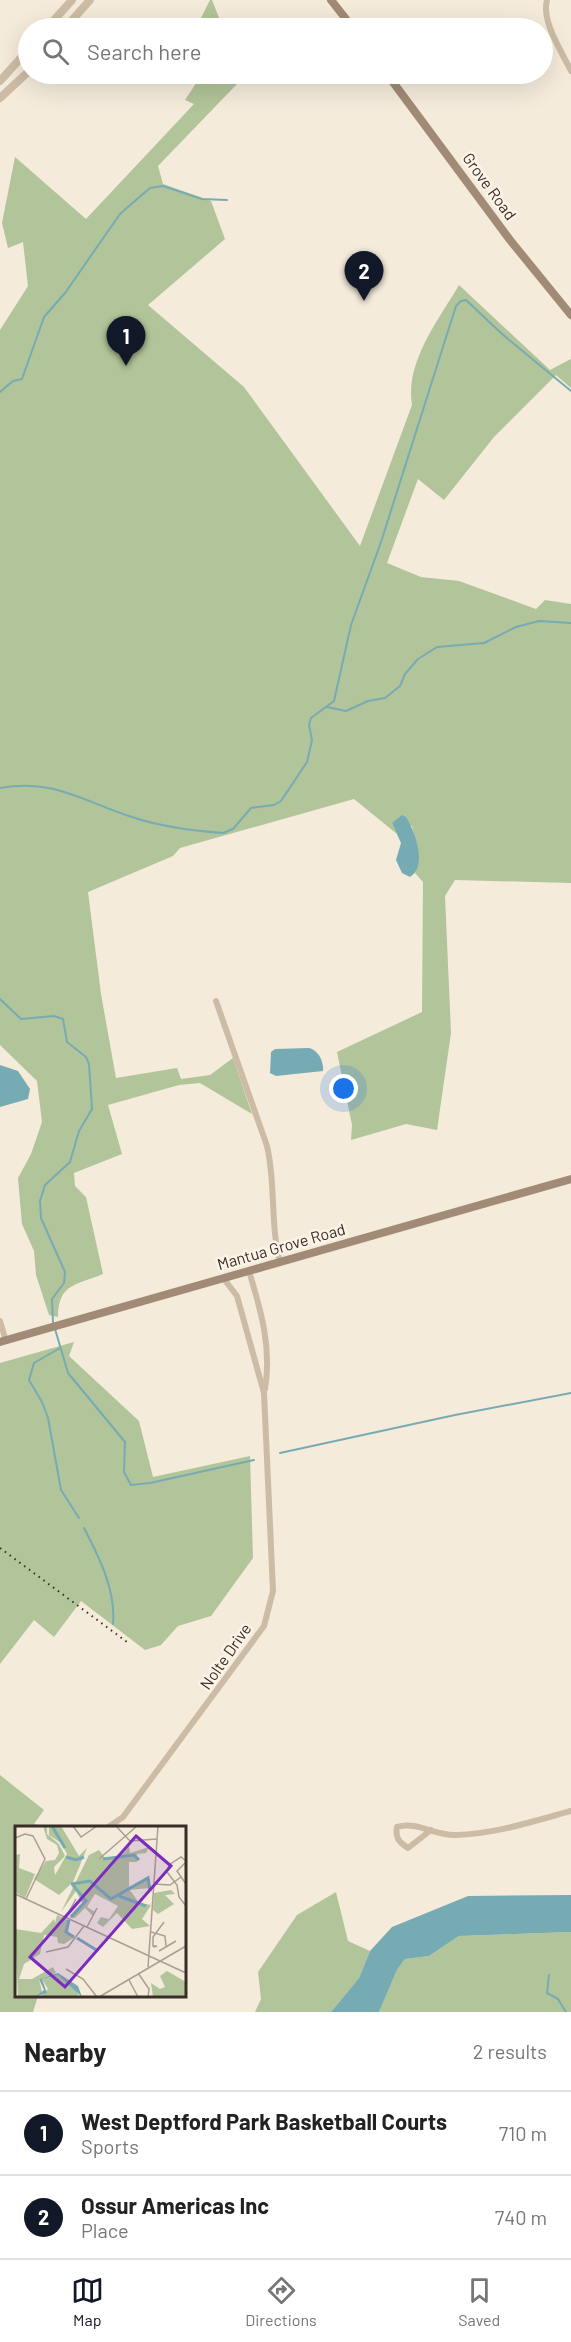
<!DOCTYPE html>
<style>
:root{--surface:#fff;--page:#f2f2f2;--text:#222;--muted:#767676;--line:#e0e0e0;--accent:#111827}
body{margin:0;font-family:Barlow,sans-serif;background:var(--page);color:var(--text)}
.you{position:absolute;left:344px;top:1089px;width:21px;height:21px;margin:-15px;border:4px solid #fff;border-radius:50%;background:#1a73e8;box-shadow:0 0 0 9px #1a73e833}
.badge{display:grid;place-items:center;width:39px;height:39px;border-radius:50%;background:var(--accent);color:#fff;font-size:20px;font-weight:700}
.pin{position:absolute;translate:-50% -50px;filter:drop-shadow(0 2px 3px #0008)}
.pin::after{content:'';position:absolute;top:32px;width:21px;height:18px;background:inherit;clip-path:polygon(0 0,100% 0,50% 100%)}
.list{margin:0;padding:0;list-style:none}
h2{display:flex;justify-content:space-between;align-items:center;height:78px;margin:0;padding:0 24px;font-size:26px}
h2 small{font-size:20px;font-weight:400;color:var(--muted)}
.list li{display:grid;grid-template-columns:39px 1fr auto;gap:18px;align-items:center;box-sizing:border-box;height:84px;padding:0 24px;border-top:2px solid var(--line)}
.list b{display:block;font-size:22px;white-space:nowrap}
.list p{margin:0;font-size:20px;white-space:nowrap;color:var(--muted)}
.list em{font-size:20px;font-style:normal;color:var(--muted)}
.icon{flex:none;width:33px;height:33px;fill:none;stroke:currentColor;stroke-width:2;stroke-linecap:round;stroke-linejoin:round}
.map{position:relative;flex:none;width:571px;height:2012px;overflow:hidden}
.search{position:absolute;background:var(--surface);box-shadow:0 6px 24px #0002;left:18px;right:18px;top:18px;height:66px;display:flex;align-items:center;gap:15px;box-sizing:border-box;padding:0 21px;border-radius:33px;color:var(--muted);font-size:22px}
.sheet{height:246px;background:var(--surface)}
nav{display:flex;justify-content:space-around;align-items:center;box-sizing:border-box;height:84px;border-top:2px solid var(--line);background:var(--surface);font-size:16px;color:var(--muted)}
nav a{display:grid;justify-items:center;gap:3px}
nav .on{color:var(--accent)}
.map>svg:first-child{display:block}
.green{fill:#b2c499}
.water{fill:#77abb4}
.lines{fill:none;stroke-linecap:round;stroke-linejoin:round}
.stream{stroke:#77abb4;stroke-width:2}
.minor{stroke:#cdbca5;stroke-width:6}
.tertiary{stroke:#cdbca5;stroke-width:8}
.secondary{stroke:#a18a76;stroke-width:8}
.rail{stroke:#382e27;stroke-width:2;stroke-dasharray:1.5 4.5;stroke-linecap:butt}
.labels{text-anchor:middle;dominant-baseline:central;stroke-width:5;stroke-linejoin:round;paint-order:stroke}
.street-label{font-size:16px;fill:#382e27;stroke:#fbf4e7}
.inset-river{fill:none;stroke:#77abb4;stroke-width:3}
.inset-road{fill:none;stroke:#a99f93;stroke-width:1.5}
.view{fill:#7b2cbf;fill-opacity:0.15;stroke:#7b2cbf;stroke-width:3}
.inset-edge{fill:none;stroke:#382e27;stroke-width:3}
</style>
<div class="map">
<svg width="571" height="2012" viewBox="0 0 571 2012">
<rect width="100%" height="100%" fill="#f4ebdb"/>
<path class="green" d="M210,0H212L223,28H196Z
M202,74H236L238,83L158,166L163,184L211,201L225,239L148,305L244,387L360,546L412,405C405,362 438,321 459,285L550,370L571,359V388L556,375L494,437L444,500L418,479L387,563L421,577L459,581L536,609L545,600L571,604V883L455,880L445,896L451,1033L437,1130L406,1124L351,1140L352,1125L337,1052L422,1012L423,882L415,873L419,858L412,826L392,823L397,834L354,799L180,848L173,856L88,892L101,994L116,1078L177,1068L181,1079L210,1075L233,1058L252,1114L200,1083L179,1085L108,1105L122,1154L74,1173L75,1186L86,1197L103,1274C76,1285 58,1284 58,1317L49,1315L36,1275L34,1251L22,1224L18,1178L31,1154L42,1122L37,1081L0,1045V330L28,286L23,242L8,248L2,223L15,157L86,219L194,104L185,100Z
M74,1342L69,1356L139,1421L153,1477L250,1456L253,1558L211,1616L178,1626L161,1645L145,1650L81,1601L54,1637L34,1620L0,1664V1363Z
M0,1775L44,1810L34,1824L48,1827L16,1828V1996H38L33,2012H0Z
M336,1892L348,1941L370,1951L359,1978L331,2012H255L261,1999L258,1972L297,1915Z
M571,1932V2012H379L397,1970L405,1959L429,1956L459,1936Z"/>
<path class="water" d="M402,815L406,817C415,831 428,866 410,877L402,873L396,860L401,843L392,823Z
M309,1048C318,1050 324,1061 323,1071L276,1076L270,1073L271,1052L275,1049Z
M0,1065L18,1071L30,1089L28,1099L0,1107Z
M571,1895V1932L459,1936L429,1956L405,1959L397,1970L379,2012H331L359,1978L370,1951L392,1927L468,1896Z"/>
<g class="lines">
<path class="stream" d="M0,392L13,381L22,379L44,317L65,293L120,214L136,200L150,188L163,186L202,199L227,200
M327,707L346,711L368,701L385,698L400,686L405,674L418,659L437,647L484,643L516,627L539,621L571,623
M0,788C54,778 84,802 132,817C159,826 195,831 223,833L233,829L251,808L274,805L281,801L307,762L312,740L309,725L311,718L334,701L351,625L381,542L456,306L461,301L466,300L502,334L571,391
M0,999L21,1019L54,1016L63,1019L67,1042L86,1057L89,1064L92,1109L79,1131L70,1162L45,1185L40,1201L41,1218L65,1272L64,1283L52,1299L53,1323
M55,1329L68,1373L125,1442L124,1472L131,1485L150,1483L254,1460
M60,1348L34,1363L29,1380L42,1402L48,1418L61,1490L79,1518
M280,1453L455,1415L571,1393
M84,1528C99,1557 116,1590 113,1624
M549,1975L547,1993L558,1999L566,2012"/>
<path class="minor" d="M547,0C541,21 562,52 571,71
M216,1001L267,1146C276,1184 270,1225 280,1262
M249,1271C261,1311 272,1348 265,1389
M0,1321L6,1341
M107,1828L123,1817L264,1626L273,1591L264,1393L237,1296L224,1279
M431,1830L408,1848C399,1842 395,1838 397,1827C418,1821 434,1836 456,1835C495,1834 534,1821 571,1811"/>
<path class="tertiary" d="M47,28L72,0
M65,28L90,0
M0,81L28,50
M0,98L28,72"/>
<path class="secondary" d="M331,0L353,28
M387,74L510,240L571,315
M0,1342L571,1179"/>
<path class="rail" d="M0,1548L127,1642"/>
</g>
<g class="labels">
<g class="street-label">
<text transform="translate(490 186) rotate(54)">Grove Road</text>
<text transform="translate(281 1246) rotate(-16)">Mantua Grove Road</text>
<text transform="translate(225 1656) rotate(-55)">Nolte Drive</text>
</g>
</g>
<g transform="translate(15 1826)">
<rect width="171" height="171" fill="#f4ebdb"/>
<path d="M28,0H32V8L44,18L50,30L39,41L40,49L52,28L46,17L34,9V0H46L64,30L72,22L58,56L44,69L19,53L31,35L40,34L44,27L42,19L32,13ZM114,20L115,27L134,21L131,27L122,28V36H114V61L134,51L137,67L135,62L115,64L124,77L136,79L127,93L135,100L117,103L102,87L88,101L82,97L86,91L94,93L103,80L80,68L72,81L80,86L78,90L70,82L60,92H55L67,77L61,65L46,86L74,29L84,24L90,32L98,31L108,28ZM5,28L4,42L20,48L10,72L0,66V29ZM156,64L160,68L150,69L159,78L143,88L138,84L139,67ZM42,89L55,95L53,107L60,111L49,118L43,117L42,111L29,109L25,128L9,138L4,153H17L38,141L41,147L24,153L27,166L20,171H3L0,103L26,107L39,93L40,97ZM152,145L171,156V171H138L136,157L145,163L150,161L145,150ZM43,149L60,161L64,171H26L33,163L27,153Z" fill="#b2c499"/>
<path d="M43,147L63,160L67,171L43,149L27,153L32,167L20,171L29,164L24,153Z" fill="#77abb4"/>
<path class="inset-river" d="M37,0L50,22M51,31L61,34L69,31M88,33L119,29L124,34M56,58L75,55L96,73L133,52L135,65M104,70L131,80M56,91L71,75L57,58M54,94L51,106L59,111M62,112L83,125"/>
<path class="inset-road" d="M58,0L66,11L82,0M101,0L115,15L142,13M0,12L10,8L18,10L30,33L11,73M84,33L122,0M171,35L166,31L154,39L152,46L162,59L164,71L171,80M171,36L162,45L171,58M139,58L155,59L166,51M0,68L171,147M51,91L61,73M72,101L82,82M136,106L150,110L151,120M138,120H142L139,121L138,120V111L149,96M144,125L161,115M31,126L53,121L69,100M133,141L143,0M51,143L68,153L82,171M123,147L134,163L133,171M114,154L123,171M84,171L171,120"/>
<path class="view" d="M121,10L156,40L50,161L15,131Z"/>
<rect width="171" height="171" class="inset-edge"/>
</g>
</svg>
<div class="you"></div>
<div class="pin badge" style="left:126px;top:366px">1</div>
<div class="pin badge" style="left:364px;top:301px">2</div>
<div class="search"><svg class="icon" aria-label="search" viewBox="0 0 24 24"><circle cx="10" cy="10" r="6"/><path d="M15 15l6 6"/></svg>Search here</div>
</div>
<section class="sheet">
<h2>Nearby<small>2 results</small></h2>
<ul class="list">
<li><span class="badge">1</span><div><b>West Deptford Park Basketball Courts</b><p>Sports</p></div><em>710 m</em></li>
<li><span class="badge">2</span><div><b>Ossur Americas Inc</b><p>Place</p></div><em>740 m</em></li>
</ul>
</section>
<nav>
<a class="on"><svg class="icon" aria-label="map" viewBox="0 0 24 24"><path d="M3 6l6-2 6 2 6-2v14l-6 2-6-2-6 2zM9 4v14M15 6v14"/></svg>Map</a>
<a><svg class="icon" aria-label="directions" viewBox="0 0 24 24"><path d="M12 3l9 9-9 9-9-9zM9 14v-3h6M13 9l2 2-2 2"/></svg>Directions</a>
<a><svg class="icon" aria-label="saved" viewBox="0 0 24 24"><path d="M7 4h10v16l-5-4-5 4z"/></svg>Saved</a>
</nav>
